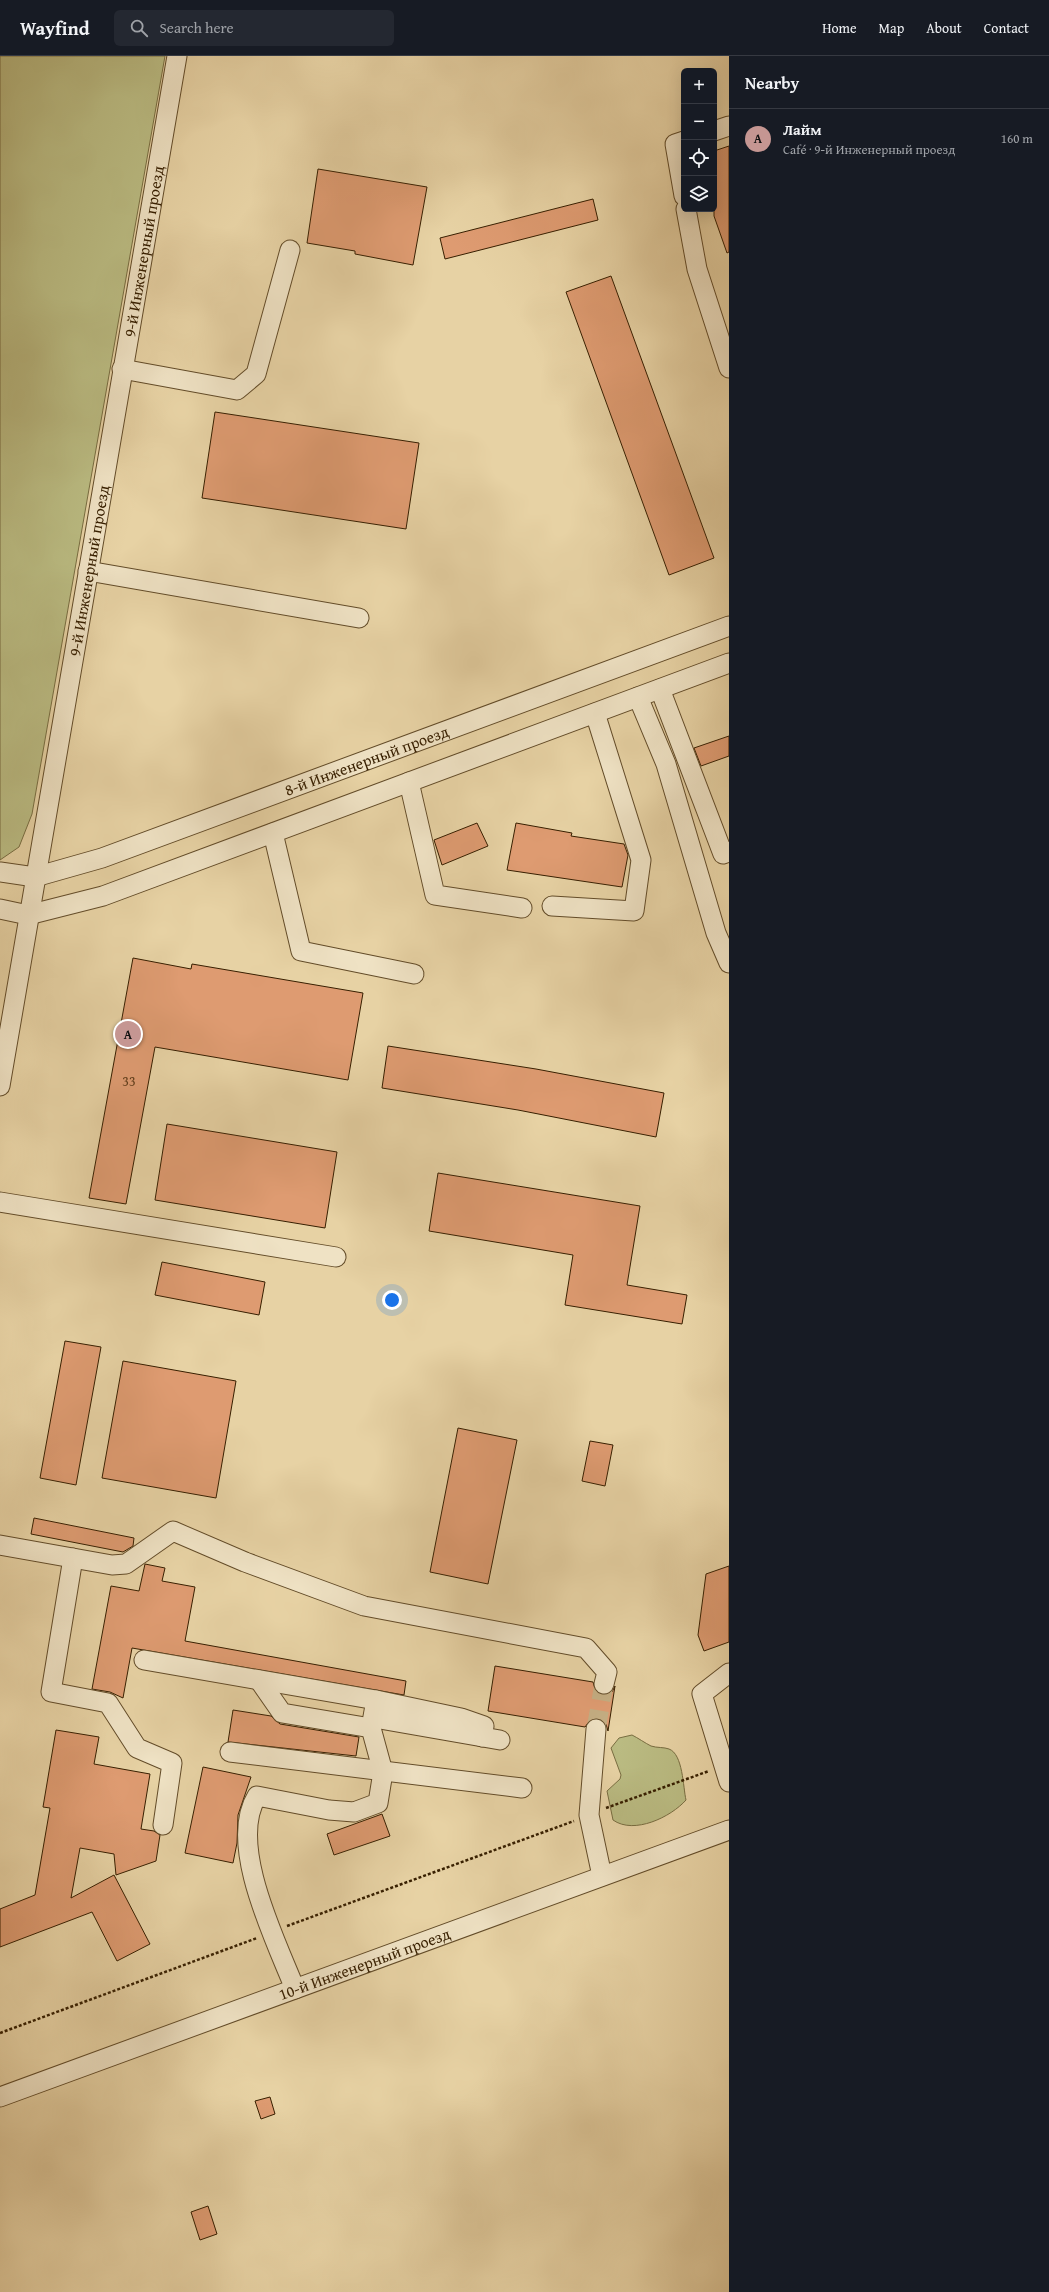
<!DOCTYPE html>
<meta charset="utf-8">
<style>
:root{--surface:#171b24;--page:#242831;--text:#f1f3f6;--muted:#9ea1a6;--line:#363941;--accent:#c59692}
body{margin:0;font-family:"Gentium Book Plus",serif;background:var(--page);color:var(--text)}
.controls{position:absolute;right:12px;top:12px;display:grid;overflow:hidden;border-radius:6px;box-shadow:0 4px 16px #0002}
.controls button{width:36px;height:36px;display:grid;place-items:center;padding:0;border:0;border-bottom:1px solid var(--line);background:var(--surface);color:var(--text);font:20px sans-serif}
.you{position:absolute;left:392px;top:1244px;width:14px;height:14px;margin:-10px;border:3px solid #fff;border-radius:50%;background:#1a73e8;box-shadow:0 0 0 6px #1a73e833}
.badge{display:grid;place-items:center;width:26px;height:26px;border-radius:50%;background:var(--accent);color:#111;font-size:13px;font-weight:700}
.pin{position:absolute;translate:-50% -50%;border:2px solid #fff;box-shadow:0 1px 4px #0006}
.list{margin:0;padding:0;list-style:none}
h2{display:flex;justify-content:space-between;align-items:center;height:52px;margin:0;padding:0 16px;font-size:17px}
h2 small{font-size:13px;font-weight:400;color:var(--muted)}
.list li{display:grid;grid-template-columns:26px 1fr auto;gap:12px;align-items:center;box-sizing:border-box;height:60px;padding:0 16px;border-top:1px solid var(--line)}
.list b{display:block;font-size:15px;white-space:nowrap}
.list p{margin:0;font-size:13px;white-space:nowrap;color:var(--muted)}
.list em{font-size:13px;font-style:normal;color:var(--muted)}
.icon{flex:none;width:22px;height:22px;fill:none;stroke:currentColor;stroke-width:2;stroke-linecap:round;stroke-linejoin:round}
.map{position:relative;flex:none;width:729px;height:2236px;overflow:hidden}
header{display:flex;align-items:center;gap:24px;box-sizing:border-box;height:56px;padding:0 20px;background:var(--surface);border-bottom:1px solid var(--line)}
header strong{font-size:19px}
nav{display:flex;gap:22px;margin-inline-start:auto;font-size:14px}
.search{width:280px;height:36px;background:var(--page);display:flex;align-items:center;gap:10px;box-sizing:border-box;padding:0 14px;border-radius:6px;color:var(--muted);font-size:15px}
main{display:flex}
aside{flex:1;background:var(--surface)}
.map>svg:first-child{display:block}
.green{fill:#babb82;stroke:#786d41}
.building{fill:#de9b71;stroke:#371f00}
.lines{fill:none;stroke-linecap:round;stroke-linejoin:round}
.minor-tunnel{stroke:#c4ae83;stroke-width:19;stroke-dasharray:19 10;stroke-linecap:butt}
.minor-casing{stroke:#634c29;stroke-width:21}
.path{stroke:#371f00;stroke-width:2.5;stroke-dasharray:3 2;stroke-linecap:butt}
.minor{stroke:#efe2c4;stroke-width:19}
.labels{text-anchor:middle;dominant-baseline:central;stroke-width:3;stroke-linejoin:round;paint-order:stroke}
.number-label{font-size:14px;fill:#613e1c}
.street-label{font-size:16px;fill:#371f00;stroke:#efe2c4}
</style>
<header>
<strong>Wayfind</strong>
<div class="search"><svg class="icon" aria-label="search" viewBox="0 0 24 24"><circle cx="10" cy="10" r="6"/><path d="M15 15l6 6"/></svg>Search here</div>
<nav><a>Home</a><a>Map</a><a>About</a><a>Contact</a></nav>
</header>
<main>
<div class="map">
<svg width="729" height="2236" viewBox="0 0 729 2236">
<rect width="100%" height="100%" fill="#e7d2a4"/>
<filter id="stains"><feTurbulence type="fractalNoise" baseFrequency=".005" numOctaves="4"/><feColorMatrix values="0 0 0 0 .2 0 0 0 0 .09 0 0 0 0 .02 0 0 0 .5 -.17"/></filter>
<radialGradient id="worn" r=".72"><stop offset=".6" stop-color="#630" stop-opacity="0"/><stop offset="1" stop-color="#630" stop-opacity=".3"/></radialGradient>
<path class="green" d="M0,0H165L32,758L19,791L0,804Z
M632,1679C638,1682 645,1687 651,1690C657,1692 664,1691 669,1693C683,1698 683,1731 686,1744C671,1761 634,1779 613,1764L607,1735L620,1723L621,1719L611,1692L619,1682Z"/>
<path class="building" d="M729,90V196L727,197L714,160V95Z
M318,113L427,131L413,209L355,198V195L307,187Z
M593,143L598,164L445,203L440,182Z
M611,220L714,502L669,519L566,236Z
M215,356L419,387L406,473L202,442Z
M729,680V700L701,710L694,692Z
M477,767L488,790L442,809L434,784Z
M516,767L572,777L571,780L624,788L628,799L622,831L507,814Z
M133,902L191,913L192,908L363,937L348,1024L155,991L126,1148L89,1142Z
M388,990L536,1013L664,1037L656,1081L518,1054L382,1032Z
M167,1068L337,1096L325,1172L155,1144Z
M438,1117L640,1150L627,1229L687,1239L682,1268L565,1249L573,1199L429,1175Z
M162,1206L265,1226L259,1259L155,1239Z
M65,1285L101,1291L76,1429L40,1422Z
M123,1305L236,1325L216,1442L102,1422Z
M458,1372L517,1384L488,1528L430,1516Z
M590,1385L613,1389L605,1430L582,1425Z
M34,1462L134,1482L133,1490L123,1496L31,1478Z
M145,1508L165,1512L162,1525L195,1531L185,1585L406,1625L404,1639L132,1592L123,1642L110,1636L92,1633L111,1530L139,1535Z
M729,1510V1586L704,1595L698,1579L706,1518Z
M495,1610L593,1626L596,1636L602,1639L612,1636L615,1630L608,1675L606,1668L597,1662L591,1663L585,1671L488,1655Z
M233,1654L271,1660L280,1668L359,1681L356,1700L228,1686Z
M56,1674L99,1681L94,1708L150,1718L141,1773L154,1775L160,1779L156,1805L116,1819L114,1798L80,1792L71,1842L114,1819L150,1888L117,1905L92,1856L0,1891V1853L35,1839L50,1752L43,1751Z
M203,1711L251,1721L238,1759L237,1787L233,1807L185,1797Z
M382,1758L390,1780L334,1799L327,1778Z
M270,2041L275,2058L261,2063L255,2045Z
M208,2150L217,2178L200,2184L191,2156Z"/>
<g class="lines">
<path class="minor-tunnel" d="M596,1673L604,1628"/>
<g class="minor-casing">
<g id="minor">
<path d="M714,75L729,70"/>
<path d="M684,85L675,88L684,140"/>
<path d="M686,153L697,213L729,312"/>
<path d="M122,313L237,334L256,318L290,194"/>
<path d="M88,515L359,562"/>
<path d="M660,633L723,798L729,796"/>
<path d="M638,641L666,708L716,877L729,907"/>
<path d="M409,726L435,839L522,852"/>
<path d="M273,777L301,895L414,918"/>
<path id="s1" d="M0,816L35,821L102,802L729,570"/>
<path d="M552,850L634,855L641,804L595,657"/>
<path d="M0,853L28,859L103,840L729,607"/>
<path id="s2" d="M0,1030L177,0"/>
<path d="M0,1146L336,1201"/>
<path d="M0,1489L112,1509L126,1508L173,1475L245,1506L364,1550L586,1592L607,1616L604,1628"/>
<path d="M73,1502L51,1636L108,1647L137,1692L172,1707L163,1769"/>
<path d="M144,1604L376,1644L461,1662L484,1670L482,1681"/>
<path d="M729,1617L702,1638L729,1726"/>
<path d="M259,1624L282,1657L371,1672"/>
<path d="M374,1662L500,1684"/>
<path d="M596,1673L589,1759L602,1820"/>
<path d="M230,1696L522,1732"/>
<path d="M295,1933C276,1885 227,1788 257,1740L329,1754L354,1756L378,1747L383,1716L371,1672L376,1644"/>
<path id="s3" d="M0,2041L729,1774"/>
</g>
</g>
<path class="path" d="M606,1752L709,1715
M287,1870L574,1765
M0,1977L257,1882"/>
<use href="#minor" class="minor"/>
</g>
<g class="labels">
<g class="number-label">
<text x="129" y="1025">33</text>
</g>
<g class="street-label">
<text stroke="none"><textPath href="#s2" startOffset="847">9-й Инженерный проезд</textPath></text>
<text stroke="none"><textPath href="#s2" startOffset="523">9-й Инженерный проезд</textPath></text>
<text stroke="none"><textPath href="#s1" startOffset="387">8-й Инженерный проезд</textPath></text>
<text stroke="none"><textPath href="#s3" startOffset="388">10-й Инженерный проезд</textPath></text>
</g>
</g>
<rect width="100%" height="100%" filter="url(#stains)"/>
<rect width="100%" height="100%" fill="url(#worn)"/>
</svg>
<div class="controls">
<button>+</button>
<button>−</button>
<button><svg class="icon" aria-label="locate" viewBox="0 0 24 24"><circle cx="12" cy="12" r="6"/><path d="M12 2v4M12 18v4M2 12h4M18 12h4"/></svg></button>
<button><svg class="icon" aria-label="layers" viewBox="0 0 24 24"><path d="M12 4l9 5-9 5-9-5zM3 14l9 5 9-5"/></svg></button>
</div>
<div class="you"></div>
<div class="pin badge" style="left:128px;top:978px">A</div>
</div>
<aside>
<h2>Nearby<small></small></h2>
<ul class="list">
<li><span class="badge">A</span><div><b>Лайм</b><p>Café · 9-й Инженерный проезд</p></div><em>160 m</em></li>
</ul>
</aside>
</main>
